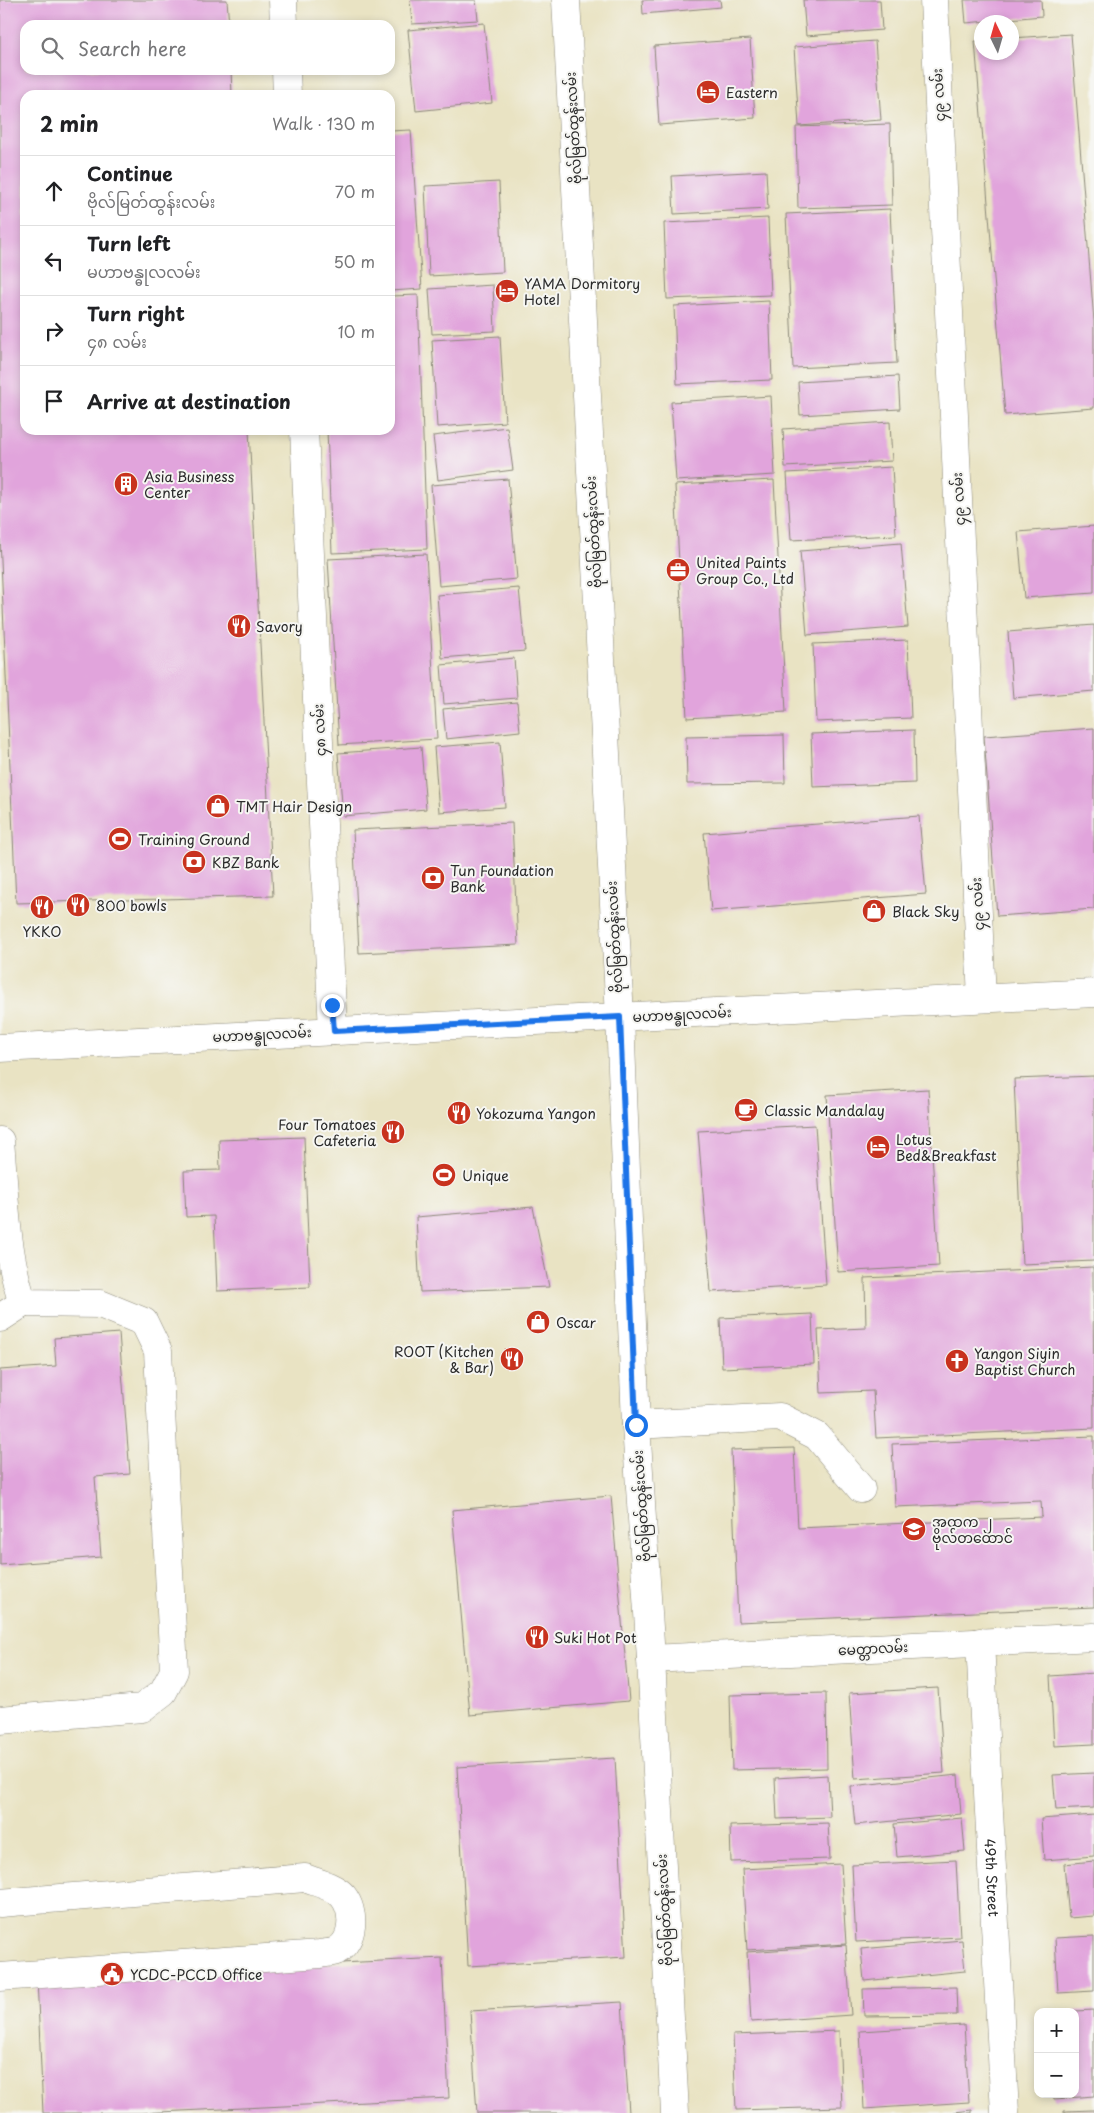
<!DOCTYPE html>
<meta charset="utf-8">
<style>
:root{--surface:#fff;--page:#f2f2f2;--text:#202124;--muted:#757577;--line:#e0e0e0}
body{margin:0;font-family:"Playpen Sans","Noto Sans Myanmar",sans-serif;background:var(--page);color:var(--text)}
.controls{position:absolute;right:15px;bottom:15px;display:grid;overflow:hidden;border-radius:10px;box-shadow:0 2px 8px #0003}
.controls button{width:45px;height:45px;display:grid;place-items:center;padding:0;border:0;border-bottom:1px solid var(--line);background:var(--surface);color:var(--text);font:25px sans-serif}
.compass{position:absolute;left:974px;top:15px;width:45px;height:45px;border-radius:50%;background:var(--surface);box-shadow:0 2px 8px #0003;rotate:355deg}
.stop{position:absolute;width:15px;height:15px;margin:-11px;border:4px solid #1a73e8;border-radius:50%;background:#fff}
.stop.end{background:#1a73e8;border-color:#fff;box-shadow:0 1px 5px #0008}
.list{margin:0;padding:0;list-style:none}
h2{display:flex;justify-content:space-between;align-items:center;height:65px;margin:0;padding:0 20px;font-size:21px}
h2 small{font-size:16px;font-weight:400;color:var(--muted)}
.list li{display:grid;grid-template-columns:32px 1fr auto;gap:15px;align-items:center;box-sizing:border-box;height:70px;padding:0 20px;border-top:1px solid var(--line)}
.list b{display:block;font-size:19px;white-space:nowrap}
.list p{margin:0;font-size:16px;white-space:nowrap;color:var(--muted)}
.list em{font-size:16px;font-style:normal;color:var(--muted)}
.icon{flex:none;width:28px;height:28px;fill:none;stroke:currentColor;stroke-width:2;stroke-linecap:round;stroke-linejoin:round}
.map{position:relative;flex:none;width:1094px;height:2113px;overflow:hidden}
.search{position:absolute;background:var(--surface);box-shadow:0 2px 8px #0003;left:20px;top:20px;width:375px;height:55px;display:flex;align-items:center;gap:12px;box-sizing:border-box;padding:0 18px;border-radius:15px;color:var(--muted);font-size:19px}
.panel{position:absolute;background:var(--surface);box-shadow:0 2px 8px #0003;left:20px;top:90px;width:375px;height:345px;border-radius:15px}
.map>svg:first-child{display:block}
.building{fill:#e1a4dc}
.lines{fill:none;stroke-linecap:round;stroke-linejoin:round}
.minor-casing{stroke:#8a8777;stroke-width:29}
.major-casing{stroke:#8a8777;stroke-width:29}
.minor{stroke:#fff;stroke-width:28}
.major{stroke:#fff;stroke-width:28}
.route{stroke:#1a73e8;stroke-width:6}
.labels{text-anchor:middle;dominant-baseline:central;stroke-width:4;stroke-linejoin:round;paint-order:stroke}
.poi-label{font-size:14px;fill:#2b2b2b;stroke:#f6f6f2;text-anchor:start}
.street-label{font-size:14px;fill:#2b2b2b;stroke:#f6f6f2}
</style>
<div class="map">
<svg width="1094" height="2113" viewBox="0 0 1094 2113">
<rect width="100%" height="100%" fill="#f6f6f2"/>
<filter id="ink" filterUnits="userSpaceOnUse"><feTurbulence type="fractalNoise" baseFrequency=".02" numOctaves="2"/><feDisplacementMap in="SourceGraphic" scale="10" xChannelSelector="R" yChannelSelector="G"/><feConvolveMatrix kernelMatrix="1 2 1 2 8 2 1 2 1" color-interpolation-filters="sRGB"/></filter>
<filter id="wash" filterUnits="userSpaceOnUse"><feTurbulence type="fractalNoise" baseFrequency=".0096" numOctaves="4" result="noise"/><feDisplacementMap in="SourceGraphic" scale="20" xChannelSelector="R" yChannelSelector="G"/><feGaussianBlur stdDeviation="1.12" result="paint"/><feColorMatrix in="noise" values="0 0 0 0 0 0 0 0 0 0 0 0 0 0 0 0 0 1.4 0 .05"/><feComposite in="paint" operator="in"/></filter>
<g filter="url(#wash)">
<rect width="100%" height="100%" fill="#e9e3c3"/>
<g id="blocks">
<path class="building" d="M0,0H227L229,25H25V70H231L232,95H25V430H249L273,896L16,903L0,538Z
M410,0H476L478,20L412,24Z
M642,0H720L721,7L643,14Z
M803,0H880L882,30L806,36Z
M964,0H1041L1042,16L966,23Z
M484,23L492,103L416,111L408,30Z
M1071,34L1094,321V408L1005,415L975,41H982V52H1012V38Z
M750,39L755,118L659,125L654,46Z
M875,41L881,120L799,126L794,47Z
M890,124L892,205L798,208L796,127Z
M411,130L422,289L390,291V131Z
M766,171L768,209L674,214L672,176Z
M499,182L503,272L429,276L425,186Z
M890,209L897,363L793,368L786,214Z
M768,218L771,295L667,299L664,223Z
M493,285L495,331L432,334L429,289Z
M418,295L427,549L332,553L327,430H390V296Z
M769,301L772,380L677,384L674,306Z
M500,336L505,422L437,427L432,340Z
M898,376L900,409L800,415L798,382Z
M771,396L775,475L676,481L671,402Z
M890,422L892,461L785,467L783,429Z
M507,427L513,470L438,480L433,436Z
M892,467L896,535L791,540L787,473Z
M508,479L517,579L439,586L431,485Z
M774,480L786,712L687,718L675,485Z
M1094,526V593L1024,598L1018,532Z
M901,543L908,627L807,635L800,551Z
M426,554L437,739L339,745L328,559Z
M519,588L525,651L442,658L437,595Z
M1094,625V691L1013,698L1008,632Z
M908,640L911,718L816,722L813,644Z
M514,658L517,698L444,704L441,665Z
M517,702L520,731L446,739L443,709Z
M1094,728V909L997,916L984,736Z
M914,730L915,783L813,787L811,734Z
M784,735L785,783L687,784L686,737Z
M500,742L505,807L439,812L434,747Z
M421,747L426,809L343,816L338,753Z
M919,816L926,894L711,911L704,833Z
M512,823L518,945L359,953L353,830Z
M1094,1076V1261L1022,1264L1014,1079Z
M928,1089L939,1266L838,1272L827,1095Z
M815,1125L826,1285L711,1292L698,1131Z
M304,1137L310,1287L217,1291L214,1216L186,1217L184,1171L220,1170L219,1140Z
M533,1207L549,1287L420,1292L416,1217Z
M1093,1267L1094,1428L876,1438L873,1391L821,1393L818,1330L866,1328L865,1278Z
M812,1314L814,1364L722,1368L720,1318Z
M119,1333L130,1474L95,1477L101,1557L0,1565V1370L56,1366L54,1338Z
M1094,1436V1607L738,1622L731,1450L794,1448L798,1528L1042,1517L1041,1501L895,1507L892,1444Z
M611,1496L629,1701L470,1715L452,1510Z
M1094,1673V1744L1054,1746L1050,1676Z
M938,1688L944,1773L855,1779L849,1693Z
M826,1693L827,1768L732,1770L730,1695Z
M615,1758L626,1957L468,1966L457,1767Z
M1094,1773V1808L1056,1810L1053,1775Z
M828,1775L830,1817L777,1819L775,1778Z
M958,1775L961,1814L855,1825L851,1786Z
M1094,1815V1856L1044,1860L1041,1819Z
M962,1818L965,1851L897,1857L894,1824Z
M828,1823L830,1859L731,1862L730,1826Z
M956,1860L960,1937L856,1942L852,1865Z
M1094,1861V1916L1069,1918L1064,1864Z
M841,1864L846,1944L747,1950L742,1869Z
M1094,1936V1991L1058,1993L1055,1938Z
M962,1940L965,1971L864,1981L861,1949Z
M846,1945L851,2015L751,2022L747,1952Z
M442,1958L449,2098L140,2113H43L37,1978Z
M956,1987L957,2015L864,2016L863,1989Z
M622,2002L629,2113H477L470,2011Z
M1094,2010V2096L1054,2099L1053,2094H1075V2011Z
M964,2025L969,2102L864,2109L860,2031Z
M839,2031L842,2107L736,2110L733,2035Z
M972,2110V2113H954V2112Z
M1094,2110V2113H1064V2111Z"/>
</g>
</g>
<g filter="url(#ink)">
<use href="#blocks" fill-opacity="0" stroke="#8a8777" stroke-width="1"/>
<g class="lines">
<g class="minor-casing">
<g id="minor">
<path d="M283,0L284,25"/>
<path d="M934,0L982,998"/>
<path d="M286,70L287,95"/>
<path d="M304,430L333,1031"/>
<path d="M0,1141C5,1195 5,1252 23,1303L100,1304L144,1322L158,1351L174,1671L163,1692L142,1708L0,1720"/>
<path d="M0,1318L23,1303"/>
<path d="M636,1425L780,1417L817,1436L861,1489"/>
<path id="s1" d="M980,1642L1005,2113"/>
<path d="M651,1659L1094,1637"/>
<path d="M0,1903L305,1878C317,1883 334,1886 343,1896C355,1911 355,1941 336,1951C331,1953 325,1953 320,1954L0,1977"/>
</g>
</g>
<g class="major-casing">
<path id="major" d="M566,0L620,1017L636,1425L651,1659L675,2113
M0,1048L1094,993"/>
</g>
<use href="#minor" class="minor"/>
<use href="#major" class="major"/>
</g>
</g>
<g class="lines" filter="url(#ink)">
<path class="route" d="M332,1005L334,1031L620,1017L636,1425"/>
</g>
<defs>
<g id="hotel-disc" transform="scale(1.25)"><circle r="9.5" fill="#c8321e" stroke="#f6f6f2"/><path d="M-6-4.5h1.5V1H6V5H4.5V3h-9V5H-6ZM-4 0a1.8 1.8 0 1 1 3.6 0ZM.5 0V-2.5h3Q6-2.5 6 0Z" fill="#fff"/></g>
<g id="building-disc" transform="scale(1.25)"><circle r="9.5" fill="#c8321e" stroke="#f6f6f2"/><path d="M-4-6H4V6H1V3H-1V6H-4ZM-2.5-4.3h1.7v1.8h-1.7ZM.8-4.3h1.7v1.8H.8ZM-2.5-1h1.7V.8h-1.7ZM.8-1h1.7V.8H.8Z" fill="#fff"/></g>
<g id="office-disc" transform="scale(1.25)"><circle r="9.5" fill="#c8321e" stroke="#f6f6f2"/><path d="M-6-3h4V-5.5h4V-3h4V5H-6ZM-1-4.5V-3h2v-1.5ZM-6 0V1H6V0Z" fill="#fff"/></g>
<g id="restaurant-disc" transform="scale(1.25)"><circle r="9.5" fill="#c8321e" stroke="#f6f6f2"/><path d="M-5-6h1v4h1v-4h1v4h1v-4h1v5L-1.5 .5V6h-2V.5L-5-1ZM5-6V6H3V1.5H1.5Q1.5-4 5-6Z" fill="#fff"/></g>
<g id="shop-disc" transform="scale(1.25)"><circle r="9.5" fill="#c8321e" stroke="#f6f6f2"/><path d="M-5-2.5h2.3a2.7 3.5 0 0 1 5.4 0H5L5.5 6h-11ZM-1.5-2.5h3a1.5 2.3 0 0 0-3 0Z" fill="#fff"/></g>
<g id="stadium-disc" transform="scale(1.25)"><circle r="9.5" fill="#c8321e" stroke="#f6f6f2"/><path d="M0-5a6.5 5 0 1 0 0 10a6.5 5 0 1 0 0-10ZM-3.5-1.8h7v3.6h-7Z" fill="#fff"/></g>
<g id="bank-disc" transform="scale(1.25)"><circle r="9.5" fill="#c8321e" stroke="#f6f6f2"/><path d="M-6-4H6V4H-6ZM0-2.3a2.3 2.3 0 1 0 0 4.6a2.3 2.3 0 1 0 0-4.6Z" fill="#fff"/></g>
<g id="cafe-disc" transform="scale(1.25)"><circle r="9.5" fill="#c8321e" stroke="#f6f6f2"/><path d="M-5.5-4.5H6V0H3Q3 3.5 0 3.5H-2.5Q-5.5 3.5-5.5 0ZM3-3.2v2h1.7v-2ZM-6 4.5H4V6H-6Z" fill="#fff"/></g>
<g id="church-disc" transform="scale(1.25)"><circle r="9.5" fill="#c8321e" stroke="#f6f6f2"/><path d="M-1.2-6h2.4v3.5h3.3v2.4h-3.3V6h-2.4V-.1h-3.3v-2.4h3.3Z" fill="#fff"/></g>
<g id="school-disc" transform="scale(1.25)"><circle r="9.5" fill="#c8321e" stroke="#f6f6f2"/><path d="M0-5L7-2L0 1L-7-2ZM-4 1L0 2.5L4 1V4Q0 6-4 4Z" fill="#fff"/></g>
<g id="civic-disc" transform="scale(1.25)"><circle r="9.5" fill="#c8321e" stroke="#f6f6f2"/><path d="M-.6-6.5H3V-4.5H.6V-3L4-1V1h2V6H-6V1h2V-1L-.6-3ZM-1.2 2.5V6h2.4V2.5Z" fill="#fff"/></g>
</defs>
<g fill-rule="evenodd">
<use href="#hotel-disc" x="708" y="92"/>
<use href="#hotel-disc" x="507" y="291"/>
<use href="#building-disc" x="126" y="484"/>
<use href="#office-disc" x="678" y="570"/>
<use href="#restaurant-disc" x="239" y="626"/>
<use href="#shop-disc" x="218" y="806"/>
<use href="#stadium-disc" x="120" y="839"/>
<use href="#bank-disc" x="194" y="862"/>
<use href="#bank-disc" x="433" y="878"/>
<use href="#restaurant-disc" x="78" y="905"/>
<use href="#restaurant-disc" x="42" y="907"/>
<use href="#shop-disc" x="874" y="911"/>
<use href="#cafe-disc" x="746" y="1110"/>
<use href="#restaurant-disc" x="459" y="1113"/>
<use href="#restaurant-disc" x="393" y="1132"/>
<use href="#hotel-disc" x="878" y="1147"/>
<use href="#stadium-disc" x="444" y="1175"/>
<use href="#shop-disc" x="538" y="1322"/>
<use href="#restaurant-disc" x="512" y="1359"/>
<use href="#church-disc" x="957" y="1361"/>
<use href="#school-disc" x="914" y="1529"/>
<use href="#restaurant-disc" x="537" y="1637"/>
<use href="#civic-disc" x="112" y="1974"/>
</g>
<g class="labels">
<g class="poi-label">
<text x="726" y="92">Eastern</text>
<text x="524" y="283">YAMA Dormitory<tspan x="524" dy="16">Hotel</tspan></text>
<text x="144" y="476">Asia Business<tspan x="144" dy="16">Center</tspan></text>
<text x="696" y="562">United Paints<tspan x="696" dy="16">Group Co., Ltd</tspan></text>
<text x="256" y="626">Savory</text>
<text x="236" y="806">TMT Hair Design</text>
<text x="138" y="839">Training Ground</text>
<text x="212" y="862">KBZ Bank</text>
<text x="450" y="870">Tun Foundation<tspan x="450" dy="16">Bank</tspan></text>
<text x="96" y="905">800 bowls</text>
<text x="892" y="911">Black Sky</text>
<text x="42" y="931" text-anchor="middle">YKKO</text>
<text x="764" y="1110">Classic Mandalay</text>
<text x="476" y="1113">Yokozuma Yangon</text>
<text x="376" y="1124" text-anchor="end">Four Tomatoes<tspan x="376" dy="16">Cafeteria</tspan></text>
<text x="896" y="1139">Lotus<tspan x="896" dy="16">Bed&amp;Breakfast</tspan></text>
<text x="462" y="1175">Unique</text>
<text x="556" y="1322">Oscar</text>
<text x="494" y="1351" text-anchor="end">ROOT (Kitchen<tspan x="494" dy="16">&amp; Bar)</tspan></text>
<text x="974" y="1353">Yangon Siyin<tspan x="974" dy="16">Baptist Church</tspan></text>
<text x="932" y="1521">အထက ၂<tspan x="932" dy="16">ဗိုလ်တထောင်</tspan></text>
<text x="554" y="1637">Suki Hot Pot</text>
<text x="130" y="1974">YCDC-PCCD Office</text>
</g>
<g class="street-label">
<text transform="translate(938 95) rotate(-93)">၄၉ လမ်း</text>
<text transform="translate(573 128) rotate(-93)">ဗိုလ်မြတ်ထွန်းလမ်း</text>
<text transform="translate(958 499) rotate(-93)">၄၉ လမ်း</text>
<text transform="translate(593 532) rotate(-93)">ဗိုလ်မြတ်ထွန်းလမ်း</text>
<text transform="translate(319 730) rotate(-93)">၄၈ လမ်း</text>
<text transform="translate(977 904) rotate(-93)">၄၉ လမ်း</text>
<text transform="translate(614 937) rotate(-93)">ဗိုလ်မြတ်ထွန်းလမ်း</text>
<text transform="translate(682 1014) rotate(-3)">မဟာဗန္ဓုလလမ်း</text>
<text transform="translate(262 1034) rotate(-3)">မဟာဗန္ဓုလလမ်း</text>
<text transform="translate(641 1506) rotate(-94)">ဗိုလ်မြတ်ထွန်းလမ်း</text>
<text transform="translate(873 1648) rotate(-3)">မေတ္တာလမ်း</text>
<text stroke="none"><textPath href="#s1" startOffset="236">49th Street</textPath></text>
<text transform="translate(664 1910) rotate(-93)">ဗိုလ်မြတ်ထွန်းလမ်း</text>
</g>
</g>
</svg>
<div class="controls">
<button>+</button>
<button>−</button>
</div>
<svg class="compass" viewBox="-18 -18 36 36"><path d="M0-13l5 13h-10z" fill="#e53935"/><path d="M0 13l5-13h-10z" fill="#757577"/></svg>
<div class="stop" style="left:636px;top:1425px"></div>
<div class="stop end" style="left:332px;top:1005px"></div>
<div class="search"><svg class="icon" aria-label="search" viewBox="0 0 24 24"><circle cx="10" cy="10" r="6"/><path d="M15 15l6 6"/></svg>Search here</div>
<section class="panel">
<h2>2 min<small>Walk · 130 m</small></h2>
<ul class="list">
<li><svg class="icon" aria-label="ahead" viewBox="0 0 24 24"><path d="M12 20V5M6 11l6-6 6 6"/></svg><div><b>Continue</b><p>ဗိုလ်မြတ်ထွန်းလမ်း</p></div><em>70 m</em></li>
<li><svg class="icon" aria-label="left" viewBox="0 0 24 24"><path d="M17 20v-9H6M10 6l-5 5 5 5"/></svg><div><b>Turn left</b><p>မဟာဗန္ဓုလလမ်း</p></div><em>50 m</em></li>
<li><svg class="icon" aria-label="right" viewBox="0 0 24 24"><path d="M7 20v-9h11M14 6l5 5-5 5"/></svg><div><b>Turn right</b><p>၄၈ လမ်း</p></div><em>10 m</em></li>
<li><svg class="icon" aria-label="arrive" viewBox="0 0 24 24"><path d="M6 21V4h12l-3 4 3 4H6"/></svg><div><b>Arrive at destination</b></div></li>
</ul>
</section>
</div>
